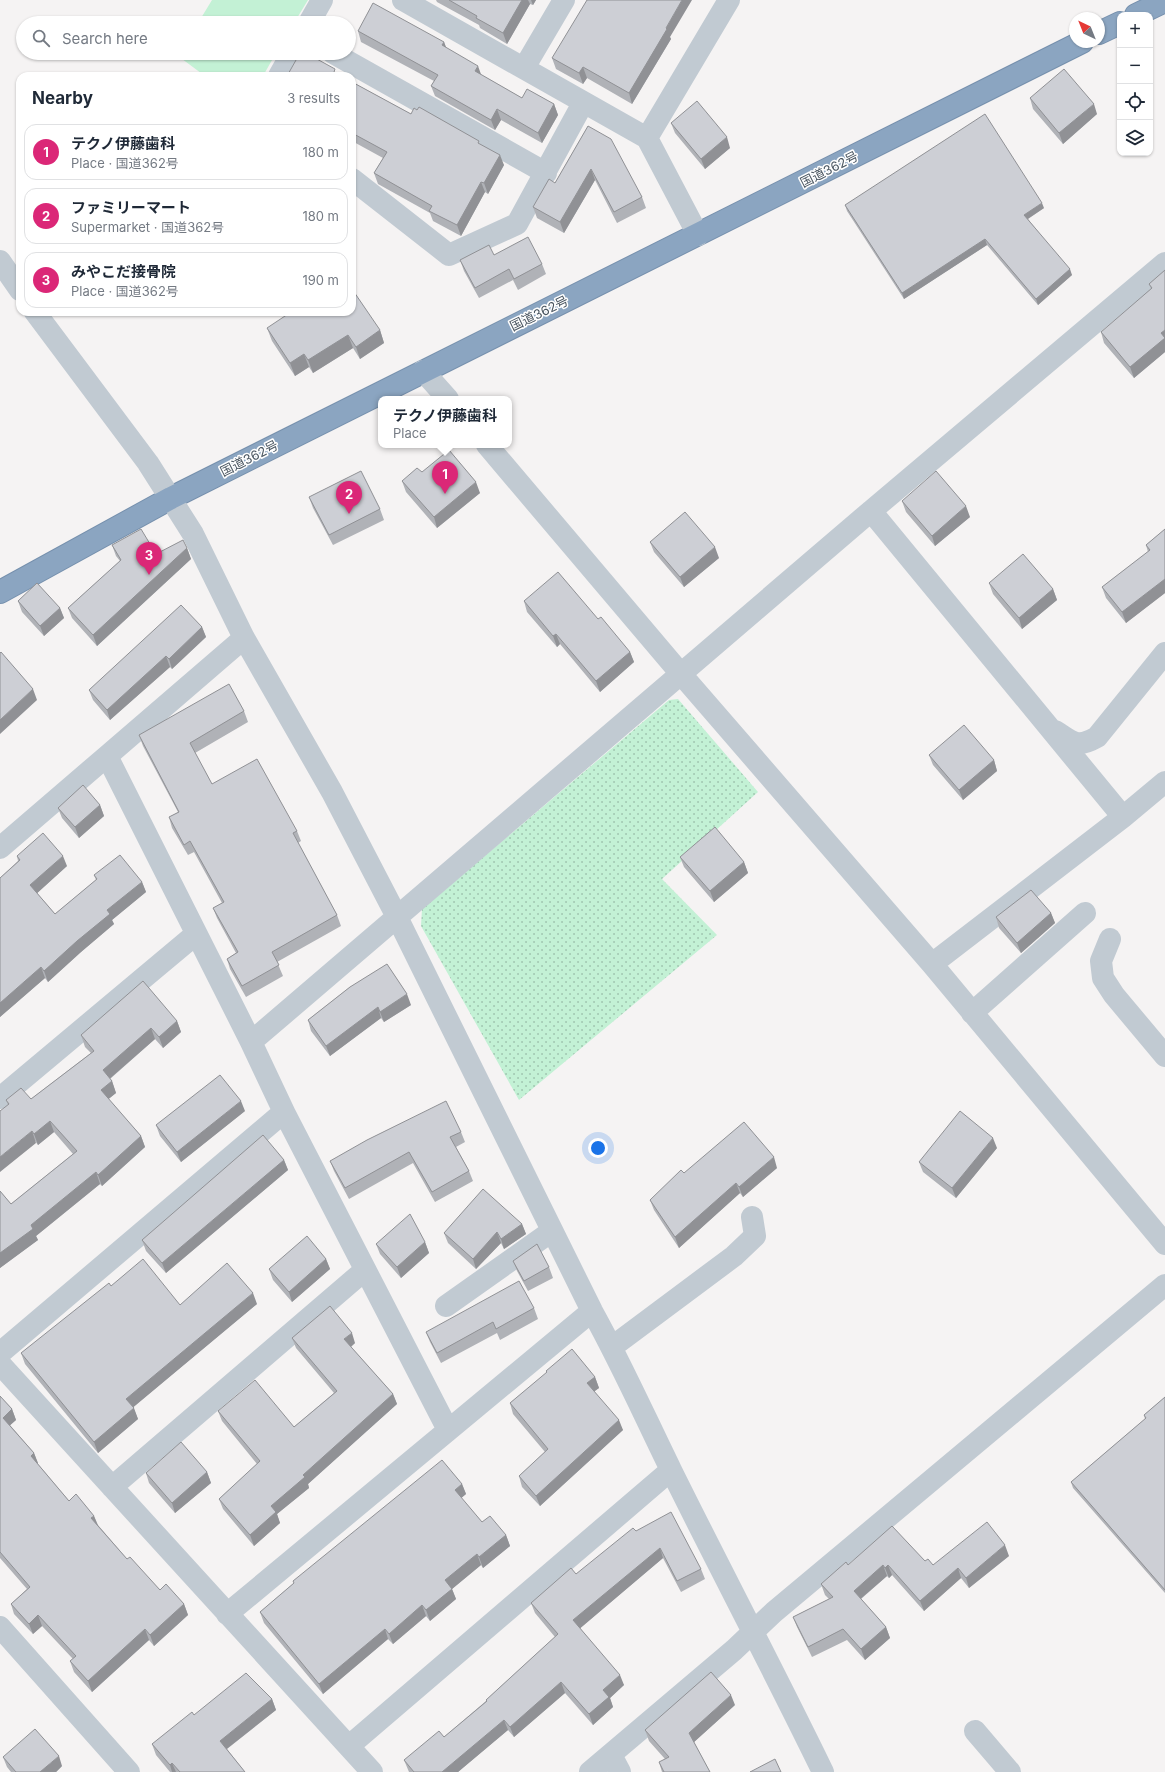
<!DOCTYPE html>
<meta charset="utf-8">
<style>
:root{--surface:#fff;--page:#f6f6f7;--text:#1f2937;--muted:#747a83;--line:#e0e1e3;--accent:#db2777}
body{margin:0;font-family:Inter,"Noto Sans JP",sans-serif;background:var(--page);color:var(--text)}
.controls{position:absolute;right:12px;top:12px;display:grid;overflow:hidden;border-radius:8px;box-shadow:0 1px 3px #0004}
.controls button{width:36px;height:36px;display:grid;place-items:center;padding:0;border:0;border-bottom:1px solid var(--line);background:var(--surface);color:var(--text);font:20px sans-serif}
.compass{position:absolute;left:1069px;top:12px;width:36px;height:36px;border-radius:50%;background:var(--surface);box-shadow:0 1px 3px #0004;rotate:317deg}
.you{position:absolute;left:598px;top:1148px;width:14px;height:14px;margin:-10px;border:3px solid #fff;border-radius:50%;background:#1a73e8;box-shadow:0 0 0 6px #1a73e833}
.badge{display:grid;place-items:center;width:26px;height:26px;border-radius:50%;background:var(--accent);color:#fff;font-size:13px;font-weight:700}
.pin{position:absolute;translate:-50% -33px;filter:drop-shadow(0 1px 2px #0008)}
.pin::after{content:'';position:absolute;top:21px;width:14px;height:12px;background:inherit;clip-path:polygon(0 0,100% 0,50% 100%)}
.popup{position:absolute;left:378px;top:396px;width:134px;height:52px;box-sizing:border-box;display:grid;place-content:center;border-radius:8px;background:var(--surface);filter:drop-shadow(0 1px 3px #0005);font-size:13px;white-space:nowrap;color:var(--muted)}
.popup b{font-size:15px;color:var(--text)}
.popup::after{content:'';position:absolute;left:50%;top:100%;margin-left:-8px;border:8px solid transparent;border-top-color:var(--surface)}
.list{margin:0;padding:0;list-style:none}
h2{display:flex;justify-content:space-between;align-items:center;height:52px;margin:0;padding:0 16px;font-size:17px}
h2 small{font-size:13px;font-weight:400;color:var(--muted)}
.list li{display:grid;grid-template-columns:26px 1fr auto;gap:12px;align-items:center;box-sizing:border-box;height:56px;margin:0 8px 8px;padding:0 8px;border:1px solid var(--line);border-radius:12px}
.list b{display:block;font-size:15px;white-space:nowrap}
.list p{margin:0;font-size:13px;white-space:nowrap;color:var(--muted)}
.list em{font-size:13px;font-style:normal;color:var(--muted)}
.icon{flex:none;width:22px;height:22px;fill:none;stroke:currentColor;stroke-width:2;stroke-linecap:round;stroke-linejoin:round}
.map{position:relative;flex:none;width:1165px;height:1772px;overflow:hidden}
.search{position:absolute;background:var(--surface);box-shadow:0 1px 3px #0004;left:16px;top:16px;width:340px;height:44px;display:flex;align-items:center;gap:10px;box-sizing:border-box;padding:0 14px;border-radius:22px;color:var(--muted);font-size:15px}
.panel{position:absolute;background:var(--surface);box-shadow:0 1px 3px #0004;left:16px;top:72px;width:340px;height:244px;border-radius:12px}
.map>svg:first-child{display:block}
.grass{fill:url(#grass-dots)}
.park{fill:#c3f1d5}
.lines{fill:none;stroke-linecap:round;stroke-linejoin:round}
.highway-casing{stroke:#7690ad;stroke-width:24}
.minor{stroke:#c1cad2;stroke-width:22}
.highway{stroke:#8ba5c1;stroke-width:22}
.wall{fill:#b0b2b7}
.shaded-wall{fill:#909195}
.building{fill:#cdcfd5;stroke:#909195}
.labels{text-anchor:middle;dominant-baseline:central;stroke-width:3;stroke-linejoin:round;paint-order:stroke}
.street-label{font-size:13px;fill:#4a5661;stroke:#fff}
</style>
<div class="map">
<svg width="1165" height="1772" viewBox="0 0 1165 1772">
<defs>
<pattern id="grass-dots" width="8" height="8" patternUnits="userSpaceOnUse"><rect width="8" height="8" fill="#c3f1d5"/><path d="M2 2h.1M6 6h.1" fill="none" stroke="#a0c6b0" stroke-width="1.8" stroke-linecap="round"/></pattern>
</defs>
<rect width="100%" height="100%" fill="#f5f3f3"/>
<path class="grass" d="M678,699L758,792L662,879L717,935L519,1100L421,926L422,909L669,700Z"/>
<path class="park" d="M212,0H308L294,23H198Z
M180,53H276L263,76H205L178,56Z"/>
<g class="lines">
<g class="highway-casing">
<path id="highway" d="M1136,15L1165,1
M1099,33L1120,23
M0,592L171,498L1082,42"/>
</g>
<path class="minor" d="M403,0L647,138L698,235
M309,23L322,0
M333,53L546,173
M524,68L564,0
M279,76L292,53
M647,138L729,0
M352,179L449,255L517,224L583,103
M0,261L20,290
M35,312L148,463L193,534L244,638L332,792L397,917L592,1311C621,1363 645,1417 671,1470C721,1571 774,1671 823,1772
M423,371L448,399
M487,445L681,674L932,964L1165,1244
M871,511L1123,817
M1055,731C1073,742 1076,749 1097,737L1165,653
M0,848L107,756
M1110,939L1101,961L1103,978L1114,995L1165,1056
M932,964L1123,817L1165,782
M972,1013L1085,913
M251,1042L871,511L1165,263
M0,1098L196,934
M284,1112L448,1430
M446,1306L552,1231
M612,1347L734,1256L755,1236L752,1217
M0,1353L284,1112L251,1042L107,756L244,638
M0,1364L372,1772
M112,1487L365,1270
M227,1614L592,1311
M0,1627L129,1772
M975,1731L1010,1772
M349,1746L671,1470
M611,1755L620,1772
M590,1772L734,1650L774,1612L1165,1285"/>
<use href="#highway" class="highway"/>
</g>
<path class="wall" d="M436,0H536L533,5L530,4L507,44L480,28L479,25L437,2Z
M358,31L444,42L446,48L481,75L522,98L554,104L558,115L542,143L501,120L495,130L435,96L431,86L434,81L361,42Z
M670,37L671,39L632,104L587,78L583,84L556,69L552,58Z
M352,82L411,114L480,144L504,165L488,194L485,192L461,236L433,221L430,213L378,184L374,173L383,158L352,141Z
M1030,98L1097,114L1063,144L1033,109Z
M671,123L730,148L705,169L675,133Z
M588,126L642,197L646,208L617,223L595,180L564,233L537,218L533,207L555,183Z
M845,205L1044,208L1028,219L1072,275L1038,305L987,245L904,299L847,211Z
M494,255L542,264L546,274L518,290L513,280L479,298L464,271L460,260Z
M1165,270V352L1134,378L1104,343L1101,332L1151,289L1149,284Z
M267,328L380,330L384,343L360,359L353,348L313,373L309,367L295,376L272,341Z
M422,472L480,493L437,528L406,492L402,481Z
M309,497L380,509L384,520L333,545L313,508Z
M902,501L970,517L935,546L906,512Z
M1165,529V593L1126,623L1106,598L1102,587L1148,552L1146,545Z
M650,542L719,558L684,587L654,552Z
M112,545L156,554L187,548L191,559L97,646L72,618L68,608L120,561L116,556Z
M989,583L1053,589L1057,600L1022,629L993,594Z
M18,601L60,608L64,618L44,636L22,612Z
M524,601L630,652L634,662L600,692L560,644L557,647L527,612Z
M202,627L206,637L172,669L170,667L110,720L93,700L89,690Z
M244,711L248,722L195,753L212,784L297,831L301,841L298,843L337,915L341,926L277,962L283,976L246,997L230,969L227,959L236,953L217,918L213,908L222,903L194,852L188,855L172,828L169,817L178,812L143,746L139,735Z
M929,755L994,760L997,771L963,800L933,765Z
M100,805L104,816L79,838L62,818L58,808Z
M17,856L67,866L37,893L55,914L96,880L94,875L142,882L146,892L112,920L114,924L81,952L48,982L45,978L0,1017V878L18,861Z
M680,857L744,862L748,873L714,902L684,867Z
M1051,913L1055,923L1021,953L999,928L996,917Z
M350,987L411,1005L384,1022L381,1018L330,1056L311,1031L308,1020Z
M177,1021L181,1032L163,1048L155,1039L110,1079L112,1081L116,1093L108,1099L141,1136L145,1147L102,1186L100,1184L36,1236L38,1240L0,1268V1191L11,1204L73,1154L54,1132L38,1145L8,1105L6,1100L31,1099L91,1053L85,1047L81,1035Z
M245,1111L181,1162L160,1136L156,1125Z
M461,1132L465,1142L456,1147L469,1171L473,1181L435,1202L413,1163L349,1199L334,1171L330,1161Z
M997,1148L956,1198L923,1172L919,1162Z
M284,1160L288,1170L166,1273L146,1251L142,1240Z
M777,1168L743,1197L740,1193L679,1248L654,1210L650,1200L684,1173Z
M522,1224L526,1234L504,1249L501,1243L476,1269L448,1243L444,1233Z
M425,1242L429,1253L401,1278L380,1254L376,1244Z
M326,1259L330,1269L292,1302L273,1280L269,1269Z
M513,1261L549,1267L553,1278L528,1291L517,1271Z
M111,1286L180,1305L257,1304L133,1407L138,1419L98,1453L25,1364L21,1353Z
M534,1308L538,1319L500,1340L497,1333L441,1363L430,1342L426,1332Z
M292,1338L355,1343L351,1347L393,1394L397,1404L308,1484L309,1488L277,1514L280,1523L254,1546L223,1509L219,1499L257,1464L222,1421L218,1411L294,1427L334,1393L296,1348Z
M546,1371L595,1377L599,1388L594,1391L623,1430L540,1506L522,1487L519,1476L545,1452L513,1414L510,1403L547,1373Z
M0,1396L12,1409L16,1420L10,1425L34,1453L38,1464L69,1501L94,1516L98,1525L127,1559L160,1590L184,1604L188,1615L154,1646L149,1640L92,1692L74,1672L70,1661L73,1659L42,1626L33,1634L14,1614L11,1604L27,1589L0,1558Z
M1165,1397V1593L1073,1488L1071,1482L1145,1419L1144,1415Z
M207,1472L211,1483L175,1513L149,1483L146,1473Z
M462,1484L466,1494L461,1498L482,1522L506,1535L510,1546L483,1568L481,1565L452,1589L456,1599L430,1621L426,1616L393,1644L388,1639L323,1694L264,1623L260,1612L294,1583L293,1581Z
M636,1531L701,1569L705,1579L681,1592L663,1558L580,1628L624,1685L610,1698L613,1707L593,1725L565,1693L514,1737L508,1730L458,1772H409L404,1760L444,1737L486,1701V1700L555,1637L535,1613L531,1603L576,1574Z
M1009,1556L969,1588L961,1578L924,1611L892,1575L889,1578L887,1576L861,1599L886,1627L890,1638L865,1660L847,1640L812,1657L797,1627L793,1617L829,1599L825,1595L821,1584L848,1565L925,1561L933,1565Z
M272,1699L276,1710L227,1749L245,1772H170L156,1755L152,1744L194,1715Z
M735,1705L694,1742L710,1772H662L659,1762L665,1759L649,1741L645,1730Z
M3,1757L62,1766L56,1772H11L7,1767Z"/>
<path class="shaded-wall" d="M522,0H528L530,4L507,44L503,33Z
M531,0H536L533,5Z
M682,0H692L670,37L671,39L632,104L629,93Z
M444,42L448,52L442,45Z
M478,66L482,77L475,71Z
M583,67L587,78L583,84L579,73Z
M554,104L558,115L542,143L538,133Z
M1094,104L1097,114L1063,144L1059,133Z
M497,109L501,120L495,130L491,120Z
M727,137L730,148L705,169L701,159Z
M500,155L504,165L488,194L484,183Z
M591,169L595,180L564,233L560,222Z
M481,182L485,192L461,236L457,225Z
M1042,203L1044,208L1026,220L1024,215Z
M985,239L987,245L904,299L902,293Z
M1070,269L1072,275L1038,305L1036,299Z
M380,330L384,343L360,359L356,347Z
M1165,330V352L1134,378L1130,367L1161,333Z
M348,335L353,348L313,373L308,360Z
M304,354L309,367L295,376L290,363Z
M476,482L480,493L437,528L434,517Z
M966,506L970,517L935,546L932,536Z
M715,547L719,558L684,587L680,577Z
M187,548L191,559L97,646L93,635Z
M1165,579V593L1126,623L1122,612Z
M1053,589L1057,600L1022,629L1019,618Z
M60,608L64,618L44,636L40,626Z
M202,627L206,637L172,669L169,659Z
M556,634L560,644L557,647L553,636Z
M630,652L634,662L600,692L596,681Z
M166,656L170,667L110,720L107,710Z
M33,689L37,700L0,734V720Z
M994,760L997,771L963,800L959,790Z
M100,805L104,816L79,838L75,827Z
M63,856L67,866L34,896L30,885Z
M744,862L748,873L714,902L710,891Z
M142,882L146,892L112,920L114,924L81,952L48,982L44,971L107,910Z
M1051,913L1055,923L1021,953L1017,943Z
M41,967L45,978L0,1017V1003Z
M407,994L411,1005L384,1022L380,1012Z
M378,1007L381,1018L330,1056L326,1046Z
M177,1021L181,1032L163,1048L159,1037Z
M151,1028L155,1039L107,1081L103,1070Z
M112,1081L116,1093L105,1102L101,1090Z
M241,1101L245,1111L181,1162L177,1152Z
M50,1121L54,1132L38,1145L34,1134Z
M32,1131L36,1143L0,1172V1157Z
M141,1136L145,1147L102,1186L98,1175Z
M993,1138L997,1148L956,1198L952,1188Z
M774,1157L777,1168L743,1197L739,1187Z
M284,1160L288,1170L166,1273L162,1263Z
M96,1172L100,1184L36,1236L38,1240L0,1268V1253L31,1225Z
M736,1183L740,1193L679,1248L675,1237Z
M522,1224L526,1234L504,1249L501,1239Z
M497,1232L501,1243L476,1269L473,1259Z
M425,1242L429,1253L401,1278L397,1267Z
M326,1259L330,1269L292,1302L289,1292Z
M253,1293L257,1304L130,1410L126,1399Z
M352,1333L355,1343L347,1350L344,1339Z
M595,1377L599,1388L591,1394L587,1383Z
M393,1394L397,1404L308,1484L309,1488L277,1514L280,1523L254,1546L250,1535L271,1506L303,1475Z
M134,1408L138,1419L98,1453L94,1442Z
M12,1409L16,1420L7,1428L3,1418Z
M619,1420L623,1430L540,1506L536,1496Z
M34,1453L38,1463L35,1466L31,1456Z
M207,1472L211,1483L175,1513L172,1503Z
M462,1484L466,1494L459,1500L455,1490Z
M94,1516L98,1526L91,1518Z
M506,1535L510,1546L483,1568L479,1557Z
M1005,1545L1009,1556L969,1588L966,1578Z
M660,1548L663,1558L577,1631L573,1620Z
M477,1554L481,1565L452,1589L456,1599L430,1621L426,1610L445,1580Z
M883,1565L887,1576L858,1601L854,1591Z
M888,1565L892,1575L889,1578L885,1568Z
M958,1568L961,1578L924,1611L920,1601Z
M184,1604L188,1615L154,1646L150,1635Z
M422,1605L426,1616L393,1644L389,1634Z
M38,1615L42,1626L33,1634L29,1624Z
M886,1627L890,1638L865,1660L861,1649Z
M145,1629L149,1640L92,1692L88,1681Z
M385,1629L388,1639L323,1694L319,1684Z
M620,1675L624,1685L610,1698L613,1707L593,1725L589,1714L603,1690Z
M561,1682L565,1693L514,1737L510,1727Z
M731,1695L735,1705L693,1743L689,1733Z
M272,1699L276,1710L224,1751L220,1741Z
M504,1720L508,1730L458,1772H442Z
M59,1756L62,1766L56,1772H40Z
M172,1763L176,1772H172L170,1765Z"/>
<path class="building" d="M449,0H522L503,33L476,18L477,16Z
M587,0H682L666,28L667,29L629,93L583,67L579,73L552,58Z
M373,3L444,42L442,45L478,66L475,71L522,98L527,89L554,104L538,133L497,109L491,120L431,86L438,75L358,31Z
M300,53H306L335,69L334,72L341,76H287Z
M1064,69L1094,104L1059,133L1030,98Z
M352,82L411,114L414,108L417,110L419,107L479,141L478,143L500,155L484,183L481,182L457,225L429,211L432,206L374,173L387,152L352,133Z
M697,101L727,137L701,159L671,123Z
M985,114L1042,203L1024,215L1070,269L1036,299L985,239L902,293L845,205Z
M588,126L611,139L642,197L614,212L591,169L560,222L533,207L549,179L555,183Z
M528,237L542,264L514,279L509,269L475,288L460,260L489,245L494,255Z
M1165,270V330L1161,333L1165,338L1130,367L1101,332L1152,288L1149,284Z
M352,289L380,330L356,347L348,335L308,360L304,354L290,363L267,328L291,312H352Z
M449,450L476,482L434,517L402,481L417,468L422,472Z
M361,471L380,509L329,535L309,497Z
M936,471L966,506L932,536L902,501Z
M685,512L715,547L680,577L650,542Z
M141,529L156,554L183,540L187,548L93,635L68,608L121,560L112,545Z
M1165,529V579L1122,612L1102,587L1150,550L1146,545Z
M1023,554L1053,589L1019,618L989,583Z
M558,572L598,619L601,617L630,652L596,681L556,634L553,636L524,601Z
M37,583L60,608L40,626L18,601Z
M181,605L202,627L169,659L166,656L107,710L89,690Z
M1,652L33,689L0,720V653Z
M229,684L244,711L190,743L212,784L257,759L297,831L293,833L337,915L272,952L279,965L242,986L227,959L238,952L213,908L224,902L190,841L184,845L169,817L179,812L139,735Z
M964,725L994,760L959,790L929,755Z
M83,785L100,805L75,827L58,808Z
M715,827L744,862L710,891L680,857Z
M43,833L63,856L30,885L55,914L97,879L94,875L120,855L142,882L107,910L110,914L77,941L44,971L41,967L0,1003V878L20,860L17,856Z
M1031,890L1051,913L1017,943L996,917Z
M387,964L407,994L380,1012L378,1007L326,1046L308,1020L350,987Z
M143,981L177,1021L159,1037L151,1028L103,1070L112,1081L101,1090L141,1136L98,1175L96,1172L31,1225L33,1229L0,1253V1191L11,1204L77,1151L50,1121L34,1134L32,1131L0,1157V1111L9,1104L6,1100L21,1088L31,1099L94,1051L81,1035Z
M220,1075L241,1101L177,1152L156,1125Z
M446,1101L461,1132L450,1137L469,1171L432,1192L409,1152L345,1188L330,1161L367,1140Z
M960,1111L993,1138L952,1188L919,1162Z
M744,1122L774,1157L739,1187L736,1183L675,1237L650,1200L681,1170L684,1173Z
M263,1135L284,1160L162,1263L142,1240Z
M483,1189L522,1224L501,1239L497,1232L473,1259L444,1233Z
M410,1214L425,1242L397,1267L376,1244Z
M307,1236L326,1259L289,1292L269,1269Z
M537,1244L549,1267L524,1281L513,1261Z
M143,1259L180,1305L227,1263L253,1293L126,1399L134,1408L94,1442L21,1353L109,1283L111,1286Z
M519,1281L534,1308L496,1329L493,1322L437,1353L426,1332Z
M330,1306L352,1333L344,1339L393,1394L303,1475L305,1477L271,1506L276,1512L250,1535L219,1499L260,1461L218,1411L255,1380L294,1427L337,1391L292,1338Z
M572,1349L595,1377L587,1383L619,1420L536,1496L519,1476L548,1449L510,1403L547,1372L546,1371Z
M0,1396L12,1409L3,1418L34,1453L31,1456L69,1501L76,1494L94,1516L91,1518L127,1559L130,1557L160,1590L166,1584L184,1604L150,1635L145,1629L88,1681L70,1661L76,1656L38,1615L29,1624L11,1604L30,1587L0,1552Z
M1165,1397V1590L1071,1482L1146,1418L1144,1415Z
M181,1442L207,1472L172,1503L146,1473Z
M442,1460L462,1484L455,1490L482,1522L490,1516L506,1535L479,1557L477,1554L445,1580L452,1589L426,1610L422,1605L389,1634L385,1629L319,1684L260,1612L294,1583L293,1581Z
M671,1512L701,1569L677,1581L660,1548L573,1620L620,1675L603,1690L609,1697L589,1714L561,1682L510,1727L504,1720L442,1772H414L404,1760L439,1731L444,1737L487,1701L486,1700L558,1634L531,1603L571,1568L576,1574L633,1528L636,1531Z
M987,1522L1005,1545L966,1578L958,1568L920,1601L888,1565L885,1568L883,1565L854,1591L886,1627L861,1649L843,1629L808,1647L793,1617L833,1597L821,1584L846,1562L848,1565L892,1526L925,1561L928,1559L933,1565Z
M711,1672L731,1695L689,1733L710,1772H664L659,1762L669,1757L645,1730Z
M246,1673L272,1699L220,1741L245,1772H180L172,1763L170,1765L152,1744L192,1712L194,1715Z
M35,1729L59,1756L40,1772H16L3,1757Z
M775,1759L781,1772H750Z"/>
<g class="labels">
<g class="street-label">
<text transform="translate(829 169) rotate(-27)">国道362号</text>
<text transform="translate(539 313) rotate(-26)">国道362号</text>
<text transform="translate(249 458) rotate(-27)">国道362号</text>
</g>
</g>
</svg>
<div class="controls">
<button>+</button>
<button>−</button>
<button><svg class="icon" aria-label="locate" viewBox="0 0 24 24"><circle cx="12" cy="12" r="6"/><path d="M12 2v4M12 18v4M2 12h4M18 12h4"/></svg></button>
<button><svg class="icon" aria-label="layers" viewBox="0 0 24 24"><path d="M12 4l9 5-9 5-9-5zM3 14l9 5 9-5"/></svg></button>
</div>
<svg class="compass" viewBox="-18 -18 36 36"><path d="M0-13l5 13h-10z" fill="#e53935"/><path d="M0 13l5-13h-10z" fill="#747a83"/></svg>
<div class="you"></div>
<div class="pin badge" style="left:445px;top:494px">1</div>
<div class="popup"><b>テクノ伊藤歯科</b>Place</div>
<div class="pin badge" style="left:349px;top:514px">2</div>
<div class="pin badge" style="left:149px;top:575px">3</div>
<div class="search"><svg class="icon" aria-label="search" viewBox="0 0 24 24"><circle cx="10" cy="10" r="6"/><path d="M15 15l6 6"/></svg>Search here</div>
<section class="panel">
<h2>Nearby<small>3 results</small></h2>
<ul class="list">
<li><span class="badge">1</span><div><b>テクノ伊藤歯科</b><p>Place · 国道362号</p></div><em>180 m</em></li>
<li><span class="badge">2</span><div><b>ファミリーマート</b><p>Supermarket · 国道362号</p></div><em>180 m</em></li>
<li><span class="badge">3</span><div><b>みやこだ接骨院</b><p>Place · 国道362号</p></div><em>190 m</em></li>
</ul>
</section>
</div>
